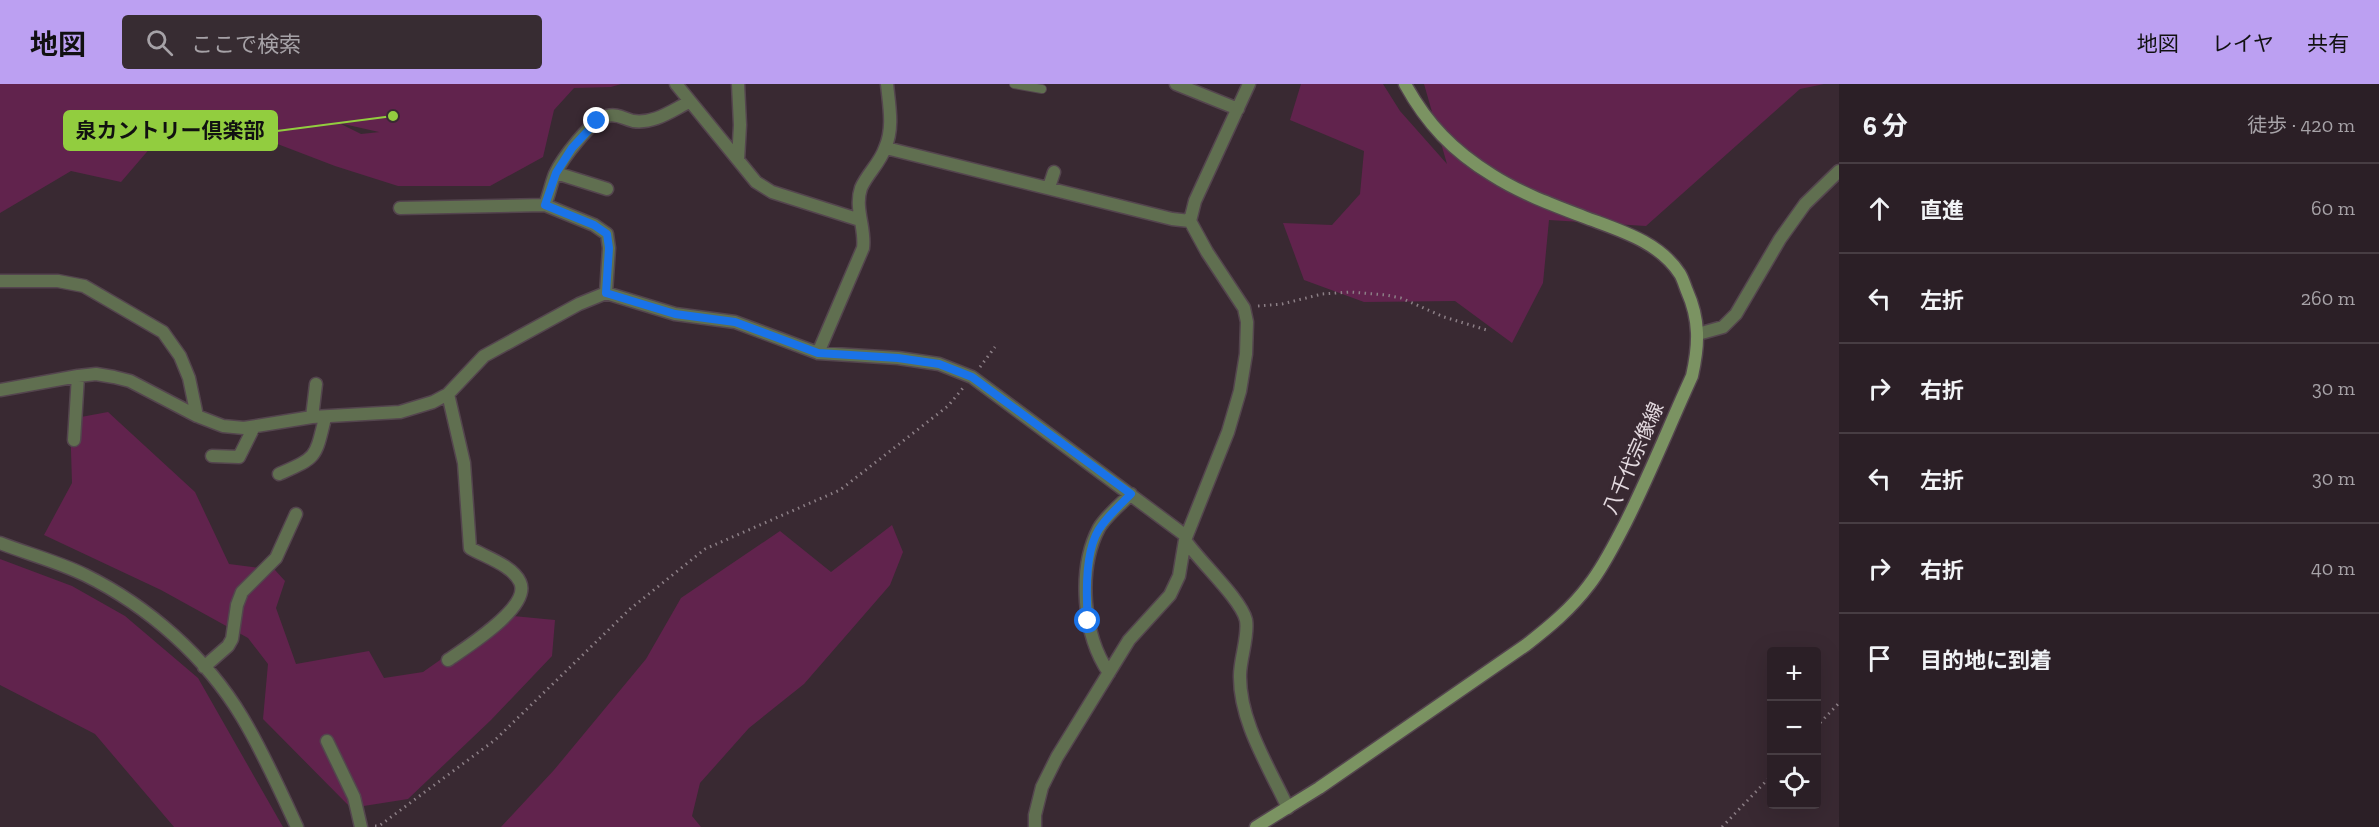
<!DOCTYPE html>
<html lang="ja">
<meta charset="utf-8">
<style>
:root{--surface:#2b1f26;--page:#372c32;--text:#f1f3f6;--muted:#a6a2a7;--line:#473d43;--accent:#bca0f2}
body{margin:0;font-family:"Zilla Slab","Noto Sans JP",serif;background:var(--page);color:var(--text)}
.controls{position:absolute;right:18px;bottom:18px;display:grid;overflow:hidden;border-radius:6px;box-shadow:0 6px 24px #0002}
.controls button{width:54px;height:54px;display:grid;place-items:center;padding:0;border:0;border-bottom:2px solid var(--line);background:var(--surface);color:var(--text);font:30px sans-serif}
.stop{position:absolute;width:18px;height:18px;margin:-14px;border:4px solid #1a73e8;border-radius:50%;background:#fff}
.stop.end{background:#1a73e8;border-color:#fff;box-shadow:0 2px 6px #0008}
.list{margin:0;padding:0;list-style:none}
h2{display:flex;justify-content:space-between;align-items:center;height:78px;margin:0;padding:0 24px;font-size:26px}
h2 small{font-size:20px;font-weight:400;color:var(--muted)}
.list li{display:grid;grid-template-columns:39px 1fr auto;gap:18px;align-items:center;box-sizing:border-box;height:90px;padding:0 24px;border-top:2px solid var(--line)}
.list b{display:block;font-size:22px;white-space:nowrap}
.list em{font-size:20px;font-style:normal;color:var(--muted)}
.icon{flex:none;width:33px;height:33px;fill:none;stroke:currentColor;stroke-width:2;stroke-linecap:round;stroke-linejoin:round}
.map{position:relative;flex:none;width:1839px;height:743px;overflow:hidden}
header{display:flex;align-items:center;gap:36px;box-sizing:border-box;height:84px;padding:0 30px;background:var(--accent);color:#111}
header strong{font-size:28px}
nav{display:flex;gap:33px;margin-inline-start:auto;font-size:21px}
.search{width:420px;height:54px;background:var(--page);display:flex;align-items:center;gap:15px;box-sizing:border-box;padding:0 21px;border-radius:6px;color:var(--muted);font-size:22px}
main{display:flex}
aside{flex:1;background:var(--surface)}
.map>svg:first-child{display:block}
.green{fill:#61234d;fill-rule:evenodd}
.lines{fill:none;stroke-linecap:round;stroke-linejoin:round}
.lane-casing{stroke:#54454e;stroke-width:10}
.street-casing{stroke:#54454e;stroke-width:15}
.secondary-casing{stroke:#54454e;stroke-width:15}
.path{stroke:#8c7f86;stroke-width:3;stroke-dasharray:1.5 4.5;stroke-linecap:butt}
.lane{stroke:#606f50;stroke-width:8}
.street{stroke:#606f50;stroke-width:12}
.secondary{stroke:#7b9362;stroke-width:12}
.route{stroke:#1a73e8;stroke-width:8}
.labels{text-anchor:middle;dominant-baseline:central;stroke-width:6;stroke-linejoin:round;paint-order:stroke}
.street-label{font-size:20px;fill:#e3d9df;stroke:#392932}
.leader{fill:none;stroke:#92cd3f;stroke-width:2}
.callout-dot{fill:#92cd3f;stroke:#392932;stroke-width:2}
.callout{fill:#92cd3f;stroke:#92cd3f;stroke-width:2}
.callout-label{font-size:21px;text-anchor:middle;font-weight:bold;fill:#111}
</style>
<header>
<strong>地図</strong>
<div class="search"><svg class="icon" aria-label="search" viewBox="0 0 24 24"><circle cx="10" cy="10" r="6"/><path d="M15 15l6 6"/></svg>ここで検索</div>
<nav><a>地図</a><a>レイヤ</a><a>共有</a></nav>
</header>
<main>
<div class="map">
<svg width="1839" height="743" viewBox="0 0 1839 743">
<rect width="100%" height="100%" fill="#392932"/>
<path class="green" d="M0,0H621L611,3L574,4L554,26L543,73L490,102H398L335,82L249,49L182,27L121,98L71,87L0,129ZM339,39L379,48H380L361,50Z
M1301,0H1383L1400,27L1447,80L1424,0H1824L1800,5L1646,142L1549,136L1543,199L1512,259L1455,217L1364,218L1304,196L1283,139L1332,141L1360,110L1364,67L1290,36Z
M108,328L195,408L229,480L275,486L285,497L276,524L296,580L369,567L384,594L423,588L504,531L555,536L552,572L491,636L408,715L351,724L263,635L268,580L248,554L161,506L44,451L72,399L70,335Z
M892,441L903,468L890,501L804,600L749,644L700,699L692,732L701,743H501L554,686L646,575L681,514L780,447L831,488Z
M0,475L72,502L125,532L198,594L283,743H174L95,650L0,601Z"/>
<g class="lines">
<g class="lane-casing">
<path id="lane" d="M1014,0L1042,5"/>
</g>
<g class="street-casing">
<path id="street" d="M676,0L756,98L772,108L860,136
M1176,0L1238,25
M886,64L1172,135L1190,137
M738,76L740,41L738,0
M556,89L607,105
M1049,103L1054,88
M545,121C549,111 551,100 555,90C562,75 591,36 607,32C617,29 624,35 633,37C654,40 671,27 689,18
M400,124L545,121L594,141L607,150L609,164L606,209
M0,197H58L84,202L163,248L180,272L189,294L197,332
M1698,250L1723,243L1736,230L1780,155L1805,120L1839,87
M818,269L863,164C866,145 854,124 861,104C867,90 880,79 885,64C894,44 889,21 887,0
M0,306L78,292L96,290L114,293L130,297L197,332L223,342L244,344L312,333L400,328L433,318L448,310L484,272L579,220L606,209L675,230L735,238L818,269L898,274L939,280L972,293L1186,452
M312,333L316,300
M74,356L78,292
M212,372L239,373L254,343
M279,390C317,373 315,375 325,334
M1185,456C1199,477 1241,515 1246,536C1249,551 1240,575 1240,591C1239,637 1269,683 1288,724
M0,459C28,470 59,478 85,491C148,522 206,573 242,633C263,668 280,706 297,743
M448,576C465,564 532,523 520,498C512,481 485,473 470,464L464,379L448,310
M204,583L228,562L232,555L237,521L242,508L276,474L296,430
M1109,589C1083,551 1077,486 1099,444C1106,432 1121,420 1131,410
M327,657L354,713L361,743
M1035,743V731L1042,703L1057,673L1129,556L1170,511L1179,492L1185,456L1228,348L1240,307L1246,270L1247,238L1244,224L1207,168L1190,137L1195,117L1249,0"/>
</g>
<g class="secondary-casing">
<path id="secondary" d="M1256,743L1319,704L1526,561C1549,543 1571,525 1589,501C1604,482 1615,459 1626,438C1650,390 1670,340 1692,292C1699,261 1700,236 1687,207C1685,202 1683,195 1680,190C1659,157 1618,146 1584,133C1553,121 1520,109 1492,91C1453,67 1427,40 1405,0"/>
</g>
<path class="path" d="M1258,222L1282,220L1322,210L1351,208L1386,211L1401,214L1444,233L1490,247
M980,283L995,263
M1816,643L1839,619
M375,742H379L495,656L630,525L705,465L840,406L948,322L963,304
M1722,743L1772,691"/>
<use href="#lane" class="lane"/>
<use href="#street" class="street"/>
<use href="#secondary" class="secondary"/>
</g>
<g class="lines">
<path class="route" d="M597,37L572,64L556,89L545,121L594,141L607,150L609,164L606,209L675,230L735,238L818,269L898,274L939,280L972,293L1131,410C1121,420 1110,430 1102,441C1084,463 1086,510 1088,537"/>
</g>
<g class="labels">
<g class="street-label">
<text transform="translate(1633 374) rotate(-66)">八千代宗像線</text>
</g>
</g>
<path class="leader" d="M393 32L277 47"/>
<circle class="callout-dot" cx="393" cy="32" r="6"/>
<rect class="callout" x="64" y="27" width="213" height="39" rx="6"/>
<g class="callout-label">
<text x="170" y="54">泉カントリー倶楽部</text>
</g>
</svg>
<div class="controls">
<button>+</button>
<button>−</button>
<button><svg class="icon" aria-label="locate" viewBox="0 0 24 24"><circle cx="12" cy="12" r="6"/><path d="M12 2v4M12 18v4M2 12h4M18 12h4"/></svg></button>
</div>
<div class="stop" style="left:1088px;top:537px"></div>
<div class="stop end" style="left:597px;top:37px"></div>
</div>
<aside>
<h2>6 分<small>徒歩 · 420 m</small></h2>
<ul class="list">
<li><svg class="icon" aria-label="ahead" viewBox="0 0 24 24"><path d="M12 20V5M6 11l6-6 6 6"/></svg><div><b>直進</b></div><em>60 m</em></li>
<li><svg class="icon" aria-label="left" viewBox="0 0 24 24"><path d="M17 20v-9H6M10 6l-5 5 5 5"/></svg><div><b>左折</b></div><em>260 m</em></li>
<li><svg class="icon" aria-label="right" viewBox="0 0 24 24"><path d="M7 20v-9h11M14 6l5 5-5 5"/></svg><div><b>右折</b></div><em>30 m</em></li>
<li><svg class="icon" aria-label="left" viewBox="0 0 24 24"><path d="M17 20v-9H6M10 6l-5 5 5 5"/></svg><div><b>左折</b></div><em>30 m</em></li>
<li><svg class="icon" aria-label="right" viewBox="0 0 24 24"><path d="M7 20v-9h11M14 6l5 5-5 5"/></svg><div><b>右折</b></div><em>40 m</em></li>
<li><svg class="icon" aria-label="arrive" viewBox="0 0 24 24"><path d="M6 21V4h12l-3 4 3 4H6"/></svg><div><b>目的地に到着</b></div></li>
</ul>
</aside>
</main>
